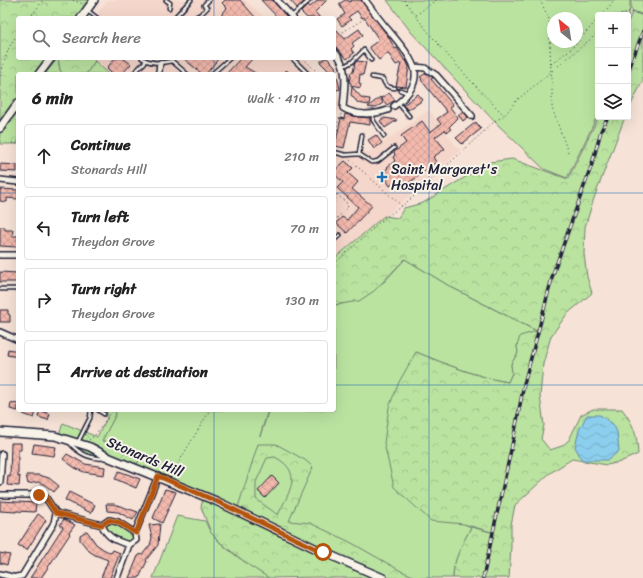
<!DOCTYPE html>
<meta charset="utf-8">
<style>
:root{--surface:#fff;--page:#f6f6f6;--text:#222;--muted:#767676;--line:#e0e0e0}
body{margin:0;font-family:Sriracha,sans-serif;background:var(--page);color:var(--text)}
.controls{position:absolute;right:12px;top:12px;display:grid;overflow:hidden;border-radius:4px;box-shadow:0 4px 16px #0002}
.controls button{width:36px;height:36px;display:grid;place-items:center;padding:0;border:0;border-bottom:1px solid var(--line);background:var(--surface);color:var(--text);font:20px sans-serif}
.compass{position:absolute;left:547px;top:12px;width:36px;height:36px;border-radius:50%;background:var(--surface);box-shadow:0 4px 16px #0002;rotate:330deg}
.stop{position:absolute;width:12px;height:12px;margin:-9px;border:3px solid #b45309;border-radius:50%;background:#fff}
.stop.end{background:#b45309;border-color:#fff;box-shadow:0 1px 4px #0008}
.list{margin:0;padding:0;list-style:none}
h2{display:flex;justify-content:space-between;align-items:center;height:52px;margin:0;padding:0 16px;font-size:17px}
h2 small{font-size:13px;font-weight:400;color:var(--muted)}
.list li{display:grid;grid-template-columns:26px 1fr auto;gap:12px;align-items:center;box-sizing:border-box;height:64px;margin:0 8px 8px;padding:0 8px;border:1px solid var(--line);border-radius:4px}
.list b{display:block;font-size:15px;white-space:nowrap}
.list p{margin:0;font-size:13px;white-space:nowrap;color:var(--muted)}
.list em{font-size:13px;font-style:normal;color:var(--muted)}
.icon{flex:none;width:22px;height:22px;fill:none;stroke:currentColor;stroke-width:2;stroke-linecap:round;stroke-linejoin:round}
.map{position:relative;flex:none;width:643px;height:578px;overflow:hidden}
.search{position:absolute;background:var(--surface);box-shadow:0 4px 16px #0002;left:16px;top:16px;width:320px;height:44px;display:flex;align-items:center;gap:10px;box-sizing:border-box;padding:0 14px;border-radius:4px;color:var(--muted);font-size:15px}
.panel{position:absolute;background:var(--surface);box-shadow:0 4px 16px #0002;left:16px;top:72px;width:320px;height:340px;border-radius:4px}
.map>svg:first-child{display:block}
.built{fill:#f5d6ca}
.green{fill:#bae3a0;stroke:#6e826e;fill-rule:evenodd}
.forest{fill:url(#forest-crowns);stroke:#6e826e;fill-rule:evenodd}
.water{fill:url(#water-waves);stroke:#6289a6}
.building{fill:url(#building-cross-hatch);stroke:#22223b}
.lines{fill:none;stroke-linecap:round;stroke-linejoin:round}
.lane-casing{stroke:#22223b;stroke-width:5.5}
.street-casing{stroke:#22223b;stroke-width:8}
.secondary-casing{stroke:#22223b;stroke-width:10}
.path{stroke:#22223b;stroke-width:1;stroke-dasharray:1 3;stroke-linecap:butt}
.lane{stroke:#f7f3e8;stroke-width:2.5}
.street{stroke:#f7f3e8;stroke-width:5}
.secondary{stroke:#f7f3e8;stroke-width:7}
.rail-casing{stroke:#22223b;stroke-width:3.5}
.rail{stroke:#f7f3e8;stroke-width:2;stroke-dasharray:6;stroke-linecap:butt}
.route{stroke:#b45309;stroke-width:5}
.grid{fill:none;stroke:#1f6fb2;stroke-width:1;stroke-opacity:0.55}
.poi-dot{fill:#1f6fb2;stroke:#f7f3e8;stroke-width:1.5}
.labels{text-anchor:middle;dominant-baseline:central;stroke-width:4;stroke-linejoin:round;paint-order:stroke}
.poi-label{font-size:14px;fill:#22223b;stroke:#f7f3e8;text-anchor:start}
.street-label{font-size:14px;fill:#22223b;stroke:#f7f3e8}
</style>
<div class="map">
<svg width="643" height="578" viewBox="0 0 643 578">
<defs>
<pattern id="forest-crowns" width="20" height="18" patternUnits="userSpaceOnUse"><rect width="20" height="18" fill="#bae3a0"/><path d="M2 6a3 3 0 1 1 6 0M12 15a3 3 0 1 1 6 0" fill="none" stroke="#a0c28b"/></pattern>
<pattern id="water-waves" width="16" height="10" patternUnits="userSpaceOnUse"><rect width="16" height="10" fill="#8cceed"/><path d="M0 5q4-4 8 0t8 0" fill="none" stroke="#78b1cc"/></pattern>
<pattern id="building-cross-hatch" width="8" height="8" patternUnits="userSpaceOnUse"><rect width="8" height="8" fill="#f3b9ad"/><path d="M0 0l8 8M0 8l8-8" fill="none" stroke="#d09f96"/></pattern>
</defs>
<rect width="100%" height="100%" fill="#f6e2d6"/>
<filter id="ink" filterUnits="userSpaceOnUse"><feTurbulence type="fractalNoise" baseFrequency=".025" numOctaves="2"/><feDisplacementMap in="SourceGraphic" scale="8" xChannelSelector="R" yChannelSelector="G"/><feConvolveMatrix kernelMatrix="1 2 1 2 8 2 1 2 1" color-interpolation-filters="sRGB"/></filter>
<g filter="url(#ink)">
<path class="built" d="M108,0H245L265,18H96L99,11Z
M92,58H304L311,66L310,74H109Z
M334,99L340,103L334,125Z
M429,110L460,151L402,202L334,259V149L348,152L358,151L370,152Z"/>
<path class="green" d="M387,0H630V8L628,19V15H598V112L594,123L567,178L544,169L494,121L411,32ZM553,18H577V42H553Z
M58,58L60,70L63,74H45Z
M95,61L109,74H86Z
M405,259L451,287L538,332L517,346L518,353L511,364L512,373L508,382C476,377 446,364 416,352L464,524L471,527C463,544 453,559 453,578H388L332,553L238,507L237,509L135,466L140,459L102,440L116,414L114,410H268L260,436L269,410H334V305L342,304L384,282Z
M71,442L103,456C89,456 81,452 71,442Z
M177,516L205,521C207,524 208,529 211,532C220,547 254,568 269,578H153Z
M108,522L117,523L134,533V538L128,543C118,540 109,535 104,526Z"/>
<path class="forest" d="M0,0H89L76,18H18V58H47L35,74H18V98L0,123Z
M631,0H643V80L628,111V23L632,12L643,15L631,10Z
M58,58H92L95,61L86,74H63L60,70Z
M18,110V144H0V134Z
M598,115V117H625L594,198L585,227L584,254L587,277L592,293L567,314L551,336L543,364L540,396L544,425L541,439L550,450L562,446L569,440L581,415L593,409H622C634,425 637,434 638,454L620,462L607,465L572,459L550,473L515,505L511,525V546L509,578H453C453,559 463,544 471,527L491,532L464,524L431,521L394,487L384,443L389,407L399,382L416,352C446,364 476,377 508,382L512,373L511,364L518,353L517,346L520,336L537,331L451,287L405,259L374,291L359,301L334,305V259L384,216L398,218L404,208L423,203L490,162L512,159L568,179L596,122Z
M107,410H114L116,414L102,441L140,459L136,465L59,435L63,423L97,437L107,418Z
M258,444H276L305,460L313,467L289,521L310,523L350,542L401,571L418,578H388L332,553L238,507ZM275,457C305,473 288,493 278,515L256,499V482L267,458Z
M203,498L374,578H325L322,577L269,578L250,566L222,544L211,533L201,507Z"/>
<path class="water" d="M587,415H600L613,424L617,432L619,451L608,460H582L575,447L579,430Z"/>
<path class="building" d="M225,0H240L256,18H219L227,8L222,3Z
M261,0H272L288,18H278Z
M290,0H302L304,2L297,8Z
M318,0H327L315,12L320,18H307L301,12L308,5L310,7Z
M345,0H348L349,2L352,0H361L388,36L395,49L397,48L405,61L406,60L409,67L406,87L396,86L401,63L396,65L388,53L379,60L369,47L379,40L364,17L362,18L357,11L348,17L351,20L342,26L337,19L345,14L339,4Z
M359,29L363,35L352,43L354,46L351,49L354,53L347,59L334,45V32L337,30L345,39Z
M115,58H123L131,64L122,74H113L107,68Z
M183,58H219L206,74H202Z
M241,58H253L245,67L257,74H226Z
M325,58H327L335,66L340,89L334,91V74H332L320,62Z
M357,61L366,62L363,75L360,74L359,83L361,84L360,88L351,86V83L349,82L351,72H353L355,63Z
M426,73L432,77L433,78L431,79L453,105L450,107L458,118L449,127L451,129L447,132L445,130L435,137L445,149L433,157L436,162L419,176L398,190L393,184L390,186L385,178L387,177L383,172L388,168L387,167L395,161L393,157L395,155L394,152L406,143L401,136L422,121L430,132L441,124L437,119L447,112L421,80L422,79L420,77Z
M352,87L362,98L370,99L369,105L358,103L351,95Z
M389,93L395,100L387,105L381,98Z
M418,94L423,100L408,110L403,105Z
M380,97L383,103L375,108L368,107Z
M463,111L468,117L463,121L458,115Z
M345,114L359,117L370,118V125L350,122L344,148L335,146L341,118L344,119Z
M384,118L397,120L385,128L380,121Z
M476,122L481,129L462,144L456,138Z
M376,135L382,143L374,149L368,140Z
M345,161L353,168L348,173L358,182L352,189L372,206L347,233L336,223L342,217L347,220L358,207L337,188L343,182L334,174V171Z
M0,164L17,165V172L0,171Z
M0,189L18,190V199L7,198V202L0,201Z
M0,227H5V230H13L12,236H18V244H17V247L0,246Z
M0,272L18,273V282H0Z
M0,310H8V314L10,315V322H0Z
M8,349L18,351V357L7,355Z
M11,403L18,404V411L10,409Z
M24,410H31L36,412L34,418L23,414Z
M40,410L50,414L48,420L38,417Z
M11,443H21V450H18V477L20,476L19,486L7,485L8,476L10,477Z
M34,444L56,447L54,456L32,453Z
M67,454L85,464L105,467L104,475L84,472L75,468L63,459Z
M119,471L140,479L136,488L115,479Z
M26,475H39L49,478L59,486L54,492L45,485L38,482L28,484Z
M272,476L279,483L265,498L258,491Z
M165,489L176,492L162,523L153,518Z
M69,492L95,505L91,513L65,500Z
M0,501L36,503L35,512L16,511V512L0,511Z
M106,504H114L138,512L133,520L118,512L107,511Z
M38,514L46,520L27,550L18,545Z
M64,519L75,525L69,533L70,534L41,578H30L63,527L60,525Z
M160,524L158,545L146,560L147,561L139,578H129L138,556L141,554L142,555L150,545L152,538L149,525Z
M87,531L96,544L103,549L111,553L113,550L120,553L110,578H101L108,560L95,555L89,551L80,540V535Z
M0,553L10,555L7,565L0,563Z"/>
<g class="lines">
<g class="lane-casing">
<path id="lane" d="M166,0L170,3L169,8
M88,11L97,18
M292,16L310,0
M174,18L191,0
M194,18L201,14L207,8L204,5L209,0
M142,58C150,64 163,63 172,61L187,74
M292,58L308,74
M344,66L352,62L364,50L371,60
M286,73L287,74
M133,74L146,61
M212,74L230,58
M372,77L383,79C385,86 387,87 395,88
M400,90L408,93
M398,103L409,116
M373,114V120L384,136
M334,152L345,155L359,154L371,162H374L378,161L394,148
M359,154L362,135
M334,240L340,235
M0,289H18
M98,410L104,414
M78,442L90,418L91,410
M70,443C79,454 92,460 106,458"/>
</g>
<g class="street-casing">
<path id="street" d="M277,0L293,18
M365,0C373,11 381,22 390,32C413,60 431,79 394,106
M334,51C336,54 339,56 340,59C348,73 344,93 343,108C356,116 374,115 388,110
M414,67L425,68L436,75L472,116
M159,71L160,63
M0,180L18,182
M0,255H18
M0,332L16,339L18,338
M0,482L2,454
M0,495H39L46,498L56,513L54,523L22,576L16,577
M56,513L102,525
M129,545C117,541 107,538 102,525L109,520L118,522L135,533
M0,574L16,578
M117,578L129,545L136,540L135,533L158,476"/>
</g>
<g class="secondary-casing">
<path id="secondary" d="M81,18L94,0
M39,74L51,58
M0,128L18,103
M0,432L55,436L90,447L110,458L216,501L323,552L383,578"/>
</g>
<path class="path" d="M73,0L83,4
M404,0C433,41 469,80 504,115
M540,0L549,19L551,72L552,78V108L568,152
M416,15L436,0
M602,15L615,0
M621,15L630,11L643,16
M30,18L43,0
M334,40L341,33L369,16
M303,58L315,70
M551,64L571,49L598,19
M0,76C5,63 7,44 18,35
M334,134L341,114
M12,143L18,144
M350,160L402,206
M334,192L346,202L348,208L336,219L334,218
M334,203L336,198V194
M334,264L383,219L402,206L413,197L496,120L503,117L517,100L598,33
M89,440L95,435L113,410
M171,475L210,410"/>
<use href="#lane" class="lane"/>
<use href="#street" class="street"/>
<use href="#secondary" class="secondary"/>
<g class="rail-casing">
<path id="rail" d="M628,72L643,31
M483,578L514,436L524,384L538,332L553,274L592,164L601,131L608,117"/>
</g>
<use href="#rail" class="rail"/>
</g>
</g>
<g class="lines" filter="url(#ink)">
<path class="route" d="M39,495L46,498L56,513L102,525L109,520L118,522L136,533L158,476L216,501L323,552"/>
</g>
<path class="grid" d="M214,0V18M429,0V578M214,58V74M0,193H18M334,193H643M0,385H18M334,385H643M214,410V578"/>
<path class="poi-dot" d="M380 171h4v4h4v4h-4v4h-4v-4h-4v-4h4z"/>
<g class="labels">
<g class="poi-label">
<text x="391" y="169">Saint Margaret's<tspan x="391" dy="16">Hospital</tspan></text>
</g>
<g class="street-label">
<text transform="translate(145 457) rotate(23)">Stonards Hill</text>
</g>
</g>
</svg>
<div class="controls">
<button>+</button>
<button>−</button>
<button><svg class="icon" aria-label="layers" viewBox="0 0 24 24"><path d="M12 4l9 5-9 5-9-5zM3 14l9 5 9-5"/></svg></button>
</div>
<svg class="compass" viewBox="-18 -18 36 36"><path d="M0-13l5 13h-10z" fill="#e53935"/><path d="M0 13l5-13h-10z" fill="#767676"/></svg>
<div class="stop" style="left:323px;top:552px"></div>
<div class="stop end" style="left:39px;top:495px"></div>
<div class="search"><svg class="icon" aria-label="search" viewBox="0 0 24 24"><circle cx="10" cy="10" r="6"/><path d="M15 15l6 6"/></svg>Search here</div>
<section class="panel">
<h2>6 min<small>Walk · 410 m</small></h2>
<ul class="list">
<li><svg class="icon" aria-label="ahead" viewBox="0 0 24 24"><path d="M12 20V5M6 11l6-6 6 6"/></svg><div><b>Continue</b><p>Stonards Hill</p></div><em>210 m</em></li>
<li><svg class="icon" aria-label="left" viewBox="0 0 24 24"><path d="M17 20v-9H6M10 6l-5 5 5 5"/></svg><div><b>Turn left</b><p>Theydon Grove</p></div><em>70 m</em></li>
<li><svg class="icon" aria-label="right" viewBox="0 0 24 24"><path d="M7 20v-9h11M14 6l5 5-5 5"/></svg><div><b>Turn right</b><p>Theydon Grove</p></div><em>130 m</em></li>
<li><svg class="icon" aria-label="arrive" viewBox="0 0 24 24"><path d="M6 21V4h12l-3 4 3 4H6"/></svg><div><b>Arrive at destination</b></div></li>
</ul>
</section>
</div>
